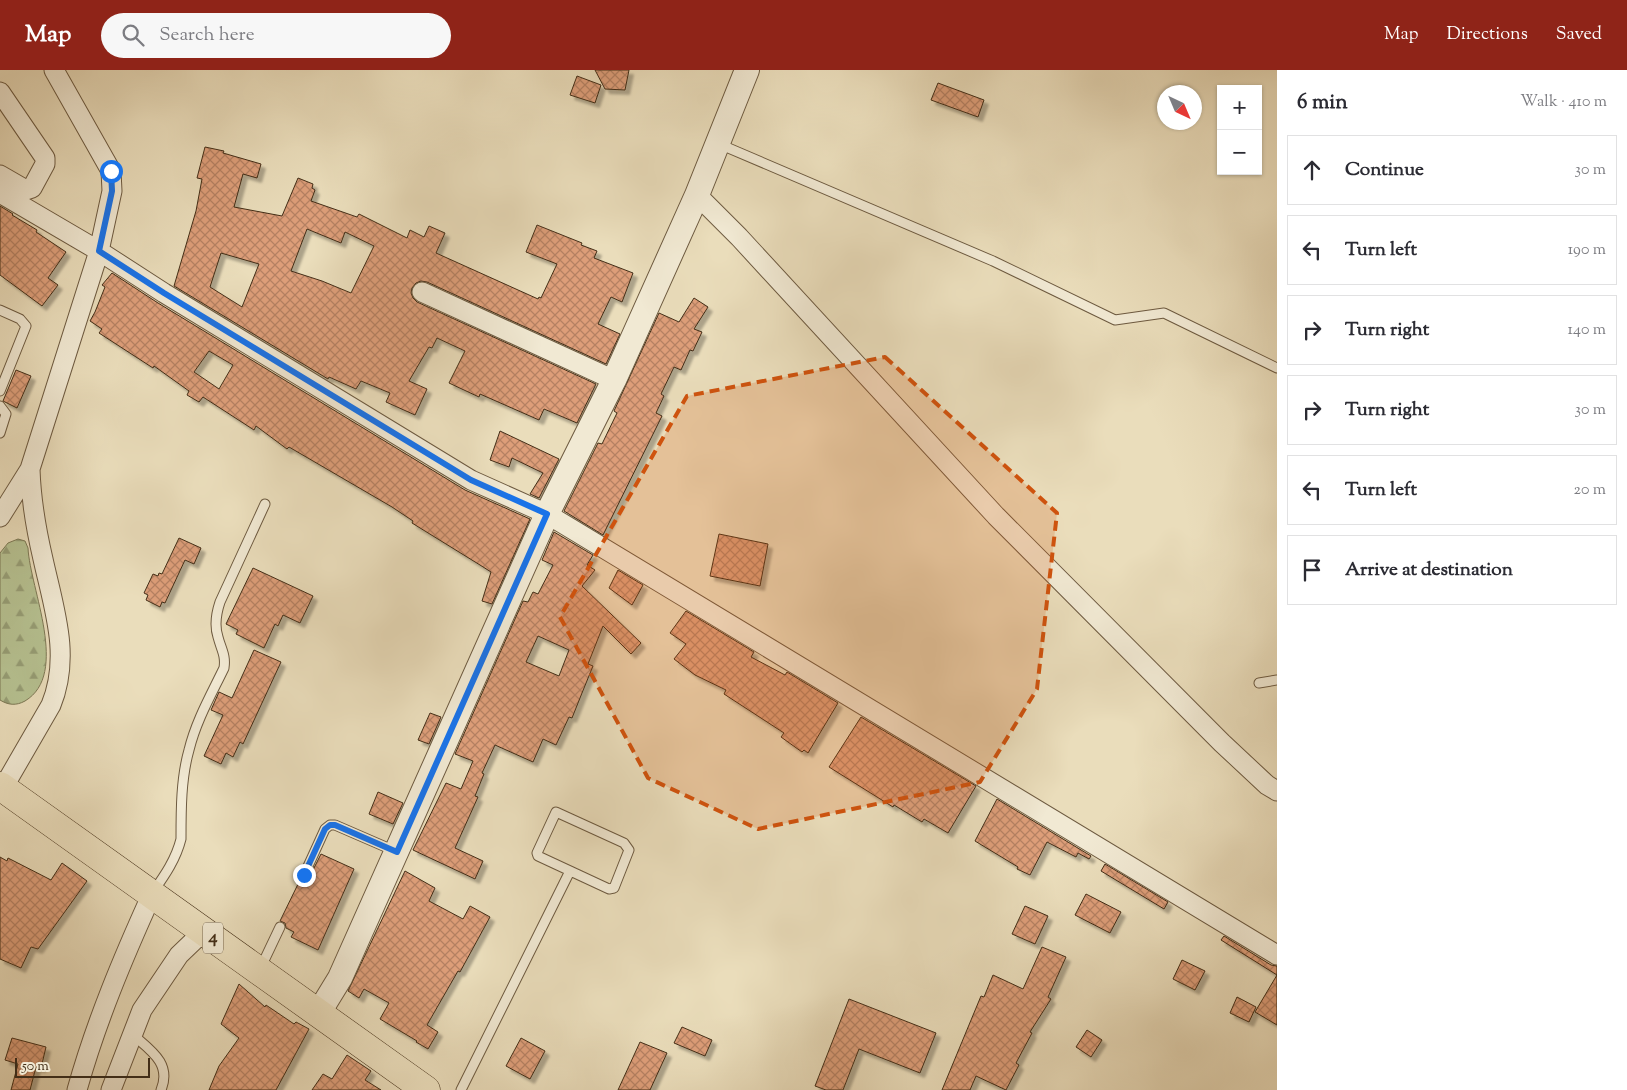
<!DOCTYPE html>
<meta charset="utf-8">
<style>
:root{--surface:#fff;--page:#f7f7f7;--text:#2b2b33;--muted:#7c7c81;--line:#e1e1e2;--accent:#8f2418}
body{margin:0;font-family:"Sorts Mill Goudy",serif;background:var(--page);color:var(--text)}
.controls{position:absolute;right:15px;top:15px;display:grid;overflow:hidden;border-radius:0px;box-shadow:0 1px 4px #0004}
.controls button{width:45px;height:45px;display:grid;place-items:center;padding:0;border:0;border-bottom:1px solid var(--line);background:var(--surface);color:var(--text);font:25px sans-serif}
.compass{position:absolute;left:1157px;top:15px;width:45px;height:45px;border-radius:50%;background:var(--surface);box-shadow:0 1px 4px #0004;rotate:136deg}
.scale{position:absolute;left:15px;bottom:12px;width:135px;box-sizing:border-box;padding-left:5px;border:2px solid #432e17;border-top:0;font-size:14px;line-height:18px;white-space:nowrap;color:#432e17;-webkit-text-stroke:4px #f1e9d3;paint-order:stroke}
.stop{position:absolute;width:15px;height:15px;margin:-11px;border:4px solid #1a73e8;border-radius:50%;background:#fff}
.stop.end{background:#1a73e8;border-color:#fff;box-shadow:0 1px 5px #0008}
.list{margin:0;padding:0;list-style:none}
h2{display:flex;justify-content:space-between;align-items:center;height:65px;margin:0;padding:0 20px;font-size:21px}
h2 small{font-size:16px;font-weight:400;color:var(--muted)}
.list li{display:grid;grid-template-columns:32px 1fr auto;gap:15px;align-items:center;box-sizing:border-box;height:70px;margin:0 10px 10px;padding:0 10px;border:1px solid var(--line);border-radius:0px}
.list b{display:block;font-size:19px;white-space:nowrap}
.list em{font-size:16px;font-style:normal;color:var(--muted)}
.icon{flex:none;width:28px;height:28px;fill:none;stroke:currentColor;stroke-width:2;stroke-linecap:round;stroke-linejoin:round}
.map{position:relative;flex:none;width:1277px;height:1020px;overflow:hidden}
header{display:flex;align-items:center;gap:30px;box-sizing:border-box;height:70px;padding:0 25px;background:var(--accent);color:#fff}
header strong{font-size:24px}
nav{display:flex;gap:28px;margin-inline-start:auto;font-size:18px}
.search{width:350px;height:45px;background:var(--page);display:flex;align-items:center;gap:12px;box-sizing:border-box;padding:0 18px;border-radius:28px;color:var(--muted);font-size:19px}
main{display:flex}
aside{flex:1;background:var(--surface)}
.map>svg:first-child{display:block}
.forest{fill:url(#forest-firs);stroke:#7c7854}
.building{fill:url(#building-cross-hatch);stroke:#432e17;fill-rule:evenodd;filter:url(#shadow)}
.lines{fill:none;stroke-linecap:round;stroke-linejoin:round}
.service-casing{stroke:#6d5a40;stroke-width:11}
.minor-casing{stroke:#6d5a40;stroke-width:21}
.tertiary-casing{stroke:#6d5a40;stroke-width:26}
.trunk-casing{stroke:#432e17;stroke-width:29}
.service{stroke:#f1e9d3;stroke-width:9}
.minor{stroke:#f1e9d3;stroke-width:19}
.tertiary{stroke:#f1e9d3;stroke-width:24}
.trunk{stroke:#eaddbb;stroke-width:28}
.route{stroke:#1a73e8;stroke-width:6}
.marked{fill:#cf530e;fill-opacity:0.2;stroke:#cf530e;stroke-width:4;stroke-dasharray:10 6;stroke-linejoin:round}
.labels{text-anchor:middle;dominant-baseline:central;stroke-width:4;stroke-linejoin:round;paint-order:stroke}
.shield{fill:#f1e9d3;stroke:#77664f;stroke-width:1}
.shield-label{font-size:18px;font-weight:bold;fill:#432e17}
</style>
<header>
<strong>Map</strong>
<div class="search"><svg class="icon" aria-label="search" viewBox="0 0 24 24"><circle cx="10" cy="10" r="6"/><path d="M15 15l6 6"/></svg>Search here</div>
<nav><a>Map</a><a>Directions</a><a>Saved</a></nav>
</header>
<main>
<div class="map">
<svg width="1277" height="1020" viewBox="0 0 1277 1020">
<defs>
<pattern id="forest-firs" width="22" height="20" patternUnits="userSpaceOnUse" patternTransform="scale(1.25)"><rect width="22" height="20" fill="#b6c191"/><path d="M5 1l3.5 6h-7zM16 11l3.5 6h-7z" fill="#969d75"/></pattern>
<pattern id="building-cross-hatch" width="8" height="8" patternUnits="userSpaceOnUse" patternTransform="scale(1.25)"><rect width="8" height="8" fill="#dd9e79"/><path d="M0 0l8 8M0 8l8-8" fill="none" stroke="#b58162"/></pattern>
<filter id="shadow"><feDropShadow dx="4.5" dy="4.5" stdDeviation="1" flood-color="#0004"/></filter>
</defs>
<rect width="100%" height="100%" fill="#eaddbb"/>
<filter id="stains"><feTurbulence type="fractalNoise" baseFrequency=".004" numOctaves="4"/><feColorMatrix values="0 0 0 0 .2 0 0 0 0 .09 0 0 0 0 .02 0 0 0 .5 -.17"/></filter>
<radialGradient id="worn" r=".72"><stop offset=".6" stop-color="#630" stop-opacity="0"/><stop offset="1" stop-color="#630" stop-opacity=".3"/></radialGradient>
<path class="forest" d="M18,469L25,471L28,478C30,519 70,604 25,631C16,636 8,635 0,630V483L8,473Z"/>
<path class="building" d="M595,0H629L625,20L605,19Z
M577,6L601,15L595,33L570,25Z
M938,13L984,30L978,47L931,30Z
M205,77L224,81L223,83L261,94L257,108L243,104L234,137L282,146L298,108L313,114L312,118L315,120L311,131L357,147L359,144L407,168L410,160L424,167L429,156L445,163L436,183L538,229L539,227L541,228L557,194L526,182L537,155L582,173L581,175L597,181L594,188L633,203L622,232L611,227L598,254L620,264L606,294L427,212L421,211L416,213L412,218L411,223L413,228L417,232L596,314L577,353L544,339L539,350L480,324L479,327L449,313L465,281L437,268L432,278L429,277L409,311L427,319L415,345L386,332L390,323L361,311L356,319L329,307L328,309L174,216L196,141L202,109L197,108ZM307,159L341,173L345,162L374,176L351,223L322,211L291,201ZM221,183L259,194L242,237L210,217Z
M0,136L13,144L12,145L37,160L36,162L66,182L48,208L58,215L42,236L0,205Z
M112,203L158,233L465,420L530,449L492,534L482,531L491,502L480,495L412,453L413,451L392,437L289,377L287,379L256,356L254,360L203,327L199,332L187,325L189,321L154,296L153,298L99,263L102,259L90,251L95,242L105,217L102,215ZM209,281L233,295L219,319L194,302Z
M694,228L708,237L694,259L702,262L693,281L690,280L681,300L674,297L661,324L664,326L656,343L662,346L603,465L564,441L598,373L602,374L617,343L614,341L659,243L679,252Z
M16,300L31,306L17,338L3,331Z
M500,361L559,389L539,428L530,424L543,403L512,388L509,397L490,390Z
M554,462L593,485L587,495L595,500L582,516L641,573L631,584L603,556L588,594L593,596L582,623L572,648L569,647L556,675L543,669L533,692L495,675L482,703L484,704L475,726L478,727L455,778L483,791L475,809L413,780L446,713L461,719L473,691L455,684L523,531L528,532L533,522L538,524L553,495L542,490ZM538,566L569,580L559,606L526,592Z
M719,464L768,474L760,516L710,506Z
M179,468L201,478L194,494L185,490L165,533L162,532L160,537L146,530L148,525L144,523L153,504L158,506L159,503L162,504Z
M253,498L313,526L300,553L283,545L278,556L275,554L264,578L236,564L238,560L226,554Z
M618,500L643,515L632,535L609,518Z
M686,541L754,582L751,587L785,605L787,602L838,633L808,683L804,680L802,682L781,667L784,663L724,624L726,620L695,605L674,589L686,574L670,563Z
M254,580L281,592L243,674L240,672L233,687L226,683L221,694L204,686L223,645L211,640L219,622L232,628Z
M430,643L441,647L429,674L418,670Z
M861,647L976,716L948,763L924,749L922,752L894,735L893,737L829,697Z
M378,722L403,733L393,754L369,744Z
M997,729L1091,786L1089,789L1078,783L1076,787L1047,772L1030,805L1017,799L1018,797L975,771Z
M321,784L354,799L318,880L291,867L294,862L286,858L285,853L280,851L300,810L305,811L309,808Z
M0,787L7,791L8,788L51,810L62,793L87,811L38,879L31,877L21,898L0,889Z
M1105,794L1168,832L1164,839L1101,801Z
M405,801L435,818L429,831L463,849L470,836L490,847L460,902L458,901L427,955L438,962L428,979L416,972L417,971L380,949L389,933L364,919L359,928L348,921Z
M1086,824L1121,842L1110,863L1075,845Z
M1025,836L1048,846L1035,874L1012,864Z
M1224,866L1271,895L1277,896V905L1221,870Z
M1042,877L1066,887L1048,927L1051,929L1030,962L1032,963L1016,993L1019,995L1006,1020L976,1006L970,1020H942L981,926L984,927L993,905L1023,919Z
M1182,890L1205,901L1195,920L1173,909Z
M1277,905V955L1255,942Z
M239,914L265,937L266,935L294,954L296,952L309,959L276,1020H209L219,996L239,968L221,954Z
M1237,927L1256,937L1249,952L1230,943Z
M849,929L936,963L920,1003L859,979L843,1020H826L815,1016Z
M682,957L712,970L705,986L674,973Z
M1087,960L1102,970L1091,987L1076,977Z
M12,968L46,977L41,998L36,997L30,1020H11L18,994L5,990Z
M521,968L545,981L530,1009L506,996Z
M640,972L667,983L650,1020H618Z
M347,985L371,1001L365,1010L381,1020H312L323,1004L332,1009Z"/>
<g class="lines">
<g class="service-casing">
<path id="service" d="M719,74L993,191L1115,250L1164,243L1277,298
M0,240L20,249L26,256L0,321
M0,336L6,344L0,363
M1259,613L1277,610
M556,742L624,773L629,780L614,818L609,819L538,786L537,783Z
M304,805L325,759L330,755H335L395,781
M153,822C165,805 176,789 181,769C181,740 181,708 189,680C196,651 211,625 224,598C226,585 221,579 218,567C214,555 216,544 220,532L265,434
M261,897L280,857
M132,964C150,980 172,993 161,1020
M461,1020L570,801"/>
</g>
<g class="minor-casing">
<path id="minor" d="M0,22L45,88V94L32,118L26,120L0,105
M0,123L99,181L164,223L471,410L547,444L1277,885
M697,125L739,167L996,446L1222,673L1267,715L1277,721
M422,222L614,310
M0,447L30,399L99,181L112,121L111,101L54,0
M3,718L51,635C71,586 54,539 43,489C36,459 31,430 30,399
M77,1020C96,952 123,888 152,824
M111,1020L142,940L179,885L204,861"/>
</g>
<g class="tertiary-casing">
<path id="tertiary" d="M318,944L340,908L547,444L614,310L697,125L747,0"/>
</g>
<g class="trunk-casing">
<path id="trunk" d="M0,716L426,1020"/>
</g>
<use href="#service" class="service"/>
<use href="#minor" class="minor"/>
<use href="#tertiary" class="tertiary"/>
<use href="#trunk" class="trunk"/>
</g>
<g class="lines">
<path class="route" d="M111,101L112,121L99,181L164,223L471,410L547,444L397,782L335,755H330L325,759L304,805"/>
</g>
<path class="marked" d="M885,287L1057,443L1037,619L980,712L758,759L648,708L560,547L687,326Z"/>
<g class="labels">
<rect class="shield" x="203" y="852.5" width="20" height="31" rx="4"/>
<g class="shield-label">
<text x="213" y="868">4</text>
</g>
</g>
<rect width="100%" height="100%" filter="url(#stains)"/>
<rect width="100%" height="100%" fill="url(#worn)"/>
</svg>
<div class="controls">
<button>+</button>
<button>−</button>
</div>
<svg class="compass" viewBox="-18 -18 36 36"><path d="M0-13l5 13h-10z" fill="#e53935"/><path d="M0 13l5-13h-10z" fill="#7c7c81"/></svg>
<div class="scale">50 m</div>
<div class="stop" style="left:111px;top:101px"></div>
<div class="stop end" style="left:304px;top:805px"></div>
</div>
<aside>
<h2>6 min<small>Walk · 410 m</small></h2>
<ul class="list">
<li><svg class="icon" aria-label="ahead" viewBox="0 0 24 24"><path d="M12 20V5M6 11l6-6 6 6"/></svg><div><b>Continue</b></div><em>30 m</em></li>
<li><svg class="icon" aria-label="left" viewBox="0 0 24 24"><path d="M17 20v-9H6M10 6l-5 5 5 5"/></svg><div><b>Turn left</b></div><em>190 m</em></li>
<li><svg class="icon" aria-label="right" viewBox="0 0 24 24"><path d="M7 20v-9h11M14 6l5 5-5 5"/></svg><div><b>Turn right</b></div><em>140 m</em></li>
<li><svg class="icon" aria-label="right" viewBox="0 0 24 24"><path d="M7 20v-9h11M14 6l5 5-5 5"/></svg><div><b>Turn right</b></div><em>30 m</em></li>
<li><svg class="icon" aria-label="left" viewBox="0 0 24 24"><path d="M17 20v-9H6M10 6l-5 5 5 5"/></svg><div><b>Turn left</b></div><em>20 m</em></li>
<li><svg class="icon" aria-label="arrive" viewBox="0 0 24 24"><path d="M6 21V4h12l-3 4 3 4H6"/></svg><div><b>Arrive at destination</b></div></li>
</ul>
</aside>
</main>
